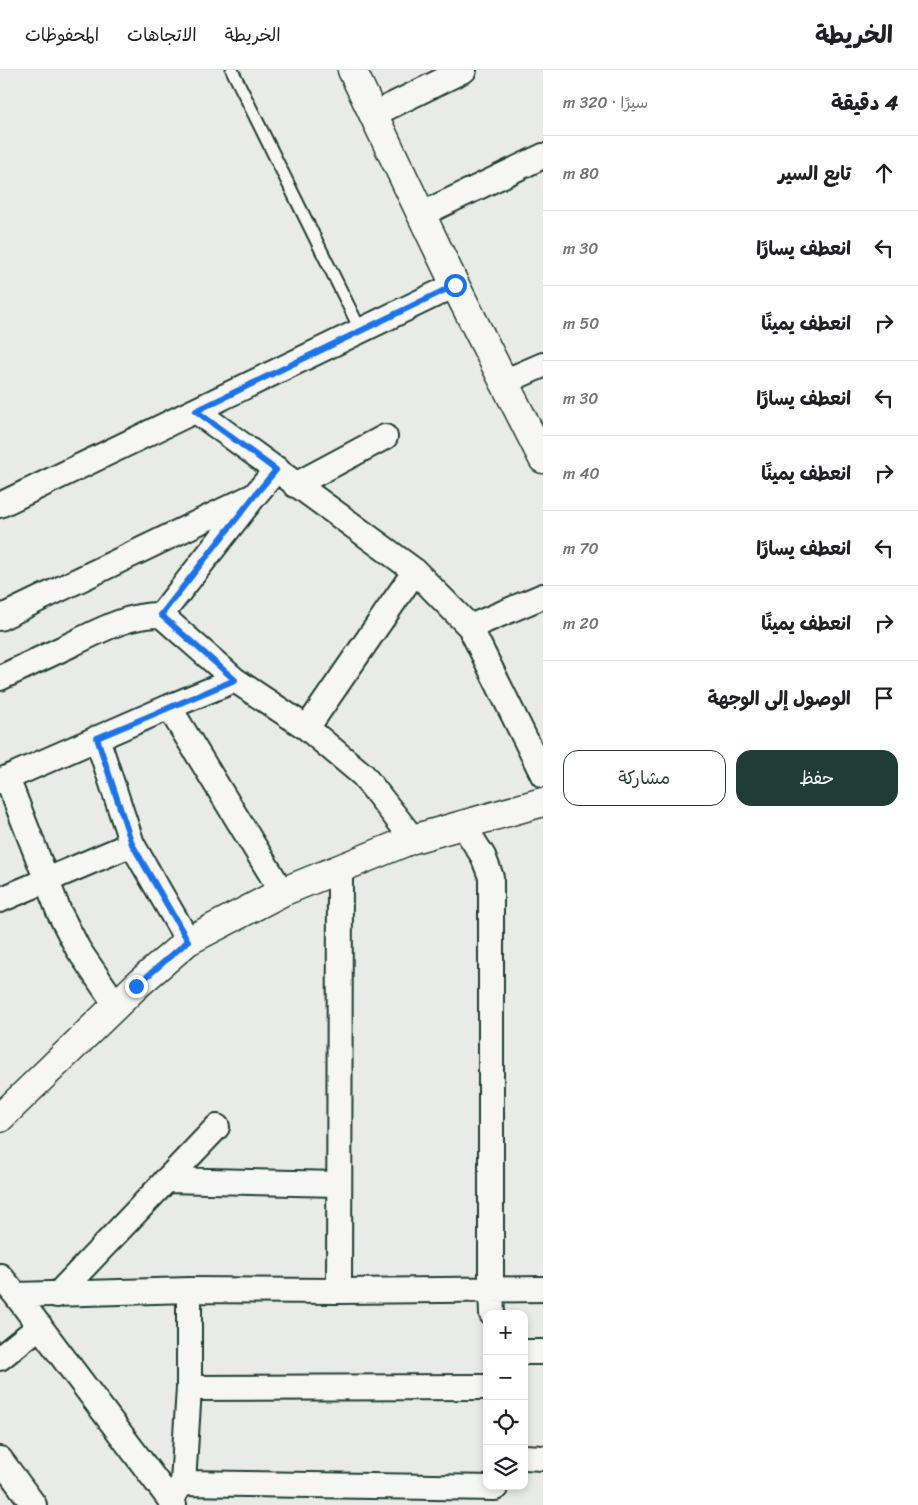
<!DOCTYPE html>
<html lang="ar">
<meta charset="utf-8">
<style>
:root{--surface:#fff;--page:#f6f6f6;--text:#202124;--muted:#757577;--line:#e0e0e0;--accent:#1f3d34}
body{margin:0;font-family:Sriracha,"Playpen Sans Arabic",sans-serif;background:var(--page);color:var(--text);direction:rtl}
.controls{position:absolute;right:15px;bottom:15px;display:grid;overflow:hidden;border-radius:10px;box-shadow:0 2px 8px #0003}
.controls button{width:45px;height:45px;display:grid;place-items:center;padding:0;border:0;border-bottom:1px solid var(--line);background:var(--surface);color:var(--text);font:25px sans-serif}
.stop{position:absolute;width:15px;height:15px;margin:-11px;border:4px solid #1a73e8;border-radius:50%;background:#fff}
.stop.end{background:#1a73e8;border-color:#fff;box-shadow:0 1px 5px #0008}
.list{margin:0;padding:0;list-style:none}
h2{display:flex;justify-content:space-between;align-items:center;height:65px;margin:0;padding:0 20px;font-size:21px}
h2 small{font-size:16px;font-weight:400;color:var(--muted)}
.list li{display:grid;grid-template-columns:32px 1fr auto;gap:15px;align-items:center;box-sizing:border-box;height:75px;padding:0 20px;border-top:1px solid var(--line)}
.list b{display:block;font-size:19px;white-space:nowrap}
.list em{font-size:16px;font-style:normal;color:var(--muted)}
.actions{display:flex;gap:10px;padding:15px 20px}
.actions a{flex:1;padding:11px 0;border:1px solid var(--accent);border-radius:15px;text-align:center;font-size:18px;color:var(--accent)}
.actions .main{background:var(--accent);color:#fff}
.icon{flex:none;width:28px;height:28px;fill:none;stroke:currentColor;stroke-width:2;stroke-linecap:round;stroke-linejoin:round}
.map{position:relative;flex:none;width:543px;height:1435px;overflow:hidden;direction:ltr}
header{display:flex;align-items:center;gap:30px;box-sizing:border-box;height:70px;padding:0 25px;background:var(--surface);border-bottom:1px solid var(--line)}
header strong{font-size:24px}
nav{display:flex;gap:28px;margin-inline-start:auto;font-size:18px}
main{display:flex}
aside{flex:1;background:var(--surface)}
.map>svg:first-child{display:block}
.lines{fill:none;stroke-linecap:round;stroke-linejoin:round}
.lane-casing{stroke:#1f3d34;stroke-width:15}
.street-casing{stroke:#1f3d34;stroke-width:28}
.secondary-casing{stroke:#1f3d34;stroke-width:31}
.primary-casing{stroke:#1f3d34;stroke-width:31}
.lane{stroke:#f6f6f2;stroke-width:11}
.street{stroke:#f6f6f2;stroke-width:24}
.secondary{stroke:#f6f6f2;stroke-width:28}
.primary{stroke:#f6f6f2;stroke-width:28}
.route{stroke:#1a73e8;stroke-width:6}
</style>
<header>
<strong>الخريطة</strong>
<nav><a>الخريطة</a><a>الاتجاهات</a><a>المحفوظات</a></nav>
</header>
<main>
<aside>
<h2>4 دقيقة<small>سيرًا · 320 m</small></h2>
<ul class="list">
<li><svg class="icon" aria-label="ahead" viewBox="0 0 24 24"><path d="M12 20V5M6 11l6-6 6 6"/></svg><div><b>تابع السير</b></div><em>80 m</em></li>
<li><svg class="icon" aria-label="left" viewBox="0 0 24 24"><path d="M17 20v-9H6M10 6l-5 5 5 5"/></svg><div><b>انعطف يسارًا</b></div><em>30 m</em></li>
<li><svg class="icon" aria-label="right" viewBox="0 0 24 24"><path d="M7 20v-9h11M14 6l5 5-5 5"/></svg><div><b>انعطف يمينًا</b></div><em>50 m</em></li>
<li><svg class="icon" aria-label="left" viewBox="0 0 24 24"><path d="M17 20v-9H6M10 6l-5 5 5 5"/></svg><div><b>انعطف يسارًا</b></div><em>30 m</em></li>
<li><svg class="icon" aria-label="right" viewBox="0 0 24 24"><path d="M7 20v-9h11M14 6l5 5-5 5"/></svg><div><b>انعطف يمينًا</b></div><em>40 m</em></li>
<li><svg class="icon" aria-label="left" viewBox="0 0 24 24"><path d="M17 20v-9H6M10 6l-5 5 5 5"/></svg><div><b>انعطف يسارًا</b></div><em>70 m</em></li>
<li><svg class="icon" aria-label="right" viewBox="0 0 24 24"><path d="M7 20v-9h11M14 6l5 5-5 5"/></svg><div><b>انعطف يمينًا</b></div><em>20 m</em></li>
<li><svg class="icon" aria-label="arrive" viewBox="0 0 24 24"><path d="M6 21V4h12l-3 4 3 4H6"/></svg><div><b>الوصول إلى الوجهة</b></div></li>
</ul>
<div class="actions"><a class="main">حفظ</a><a>مشاركة</a></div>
</aside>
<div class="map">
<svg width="543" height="1435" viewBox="0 0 543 1435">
<rect width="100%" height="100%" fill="#e9ebe7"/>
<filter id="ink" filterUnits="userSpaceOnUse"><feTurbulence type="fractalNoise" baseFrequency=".02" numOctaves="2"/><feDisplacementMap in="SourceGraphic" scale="10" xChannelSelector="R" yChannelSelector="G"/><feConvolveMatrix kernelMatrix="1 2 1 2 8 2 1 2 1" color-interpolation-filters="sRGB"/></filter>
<g filter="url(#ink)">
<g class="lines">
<g class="lane-casing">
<path id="lane" d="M232,0L361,261"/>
</g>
<g class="street-casing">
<path id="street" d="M374,44L464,0
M422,144L543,86
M504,312L543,295
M196,341L415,501L470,557L543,705
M277,399L255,425L161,545L235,610L307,658
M295,415L385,367
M0,435L455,215
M0,548L249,428
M470,557L543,526
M0,608C23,597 47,586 70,575C99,561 129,544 161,545
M169,637L282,822
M97,668L132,774
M7,708L59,842L78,879L116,935
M0,711L169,637L235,610
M463,755L483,786L491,807V1219L492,1244
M413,769L363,705L307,658L415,501
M0,830L132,774L188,871
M166,1110L339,1114
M0,1206L16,1225
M189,1220V1318L487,1317
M339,1221L340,800
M57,1225L217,1057
M524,1282H543
M0,1288L40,1256
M524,1387L543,1388
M0,1389L34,1435
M183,1413L495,1418
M173,1425L183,1413L189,1318
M174,1435L16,1225L189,1220L339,1221L543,1219"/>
</g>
<g class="secondary-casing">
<path id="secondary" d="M0,1048L137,915L188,871L282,822L413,769L543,732"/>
</g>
<g class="primary-casing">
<path id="primary" d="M352,0L455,215L543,389"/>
</g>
<use href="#lane" class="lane"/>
<use href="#street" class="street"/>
<use href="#secondary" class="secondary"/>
<use href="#primary" class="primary"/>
</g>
</g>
<g class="lines" filter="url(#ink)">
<path class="route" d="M136,916L188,871L132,774L97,668L235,610L161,545L255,425L276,400L196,341L455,215"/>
</g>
</svg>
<div class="controls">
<button>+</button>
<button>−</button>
<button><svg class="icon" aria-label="locate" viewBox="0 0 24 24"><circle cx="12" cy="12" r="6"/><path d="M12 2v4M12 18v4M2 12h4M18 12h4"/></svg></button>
<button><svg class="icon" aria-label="layers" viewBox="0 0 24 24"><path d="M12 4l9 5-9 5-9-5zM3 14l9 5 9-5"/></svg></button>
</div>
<div class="stop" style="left:455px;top:215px"></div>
<div class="stop end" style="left:136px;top:916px"></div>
</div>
</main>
